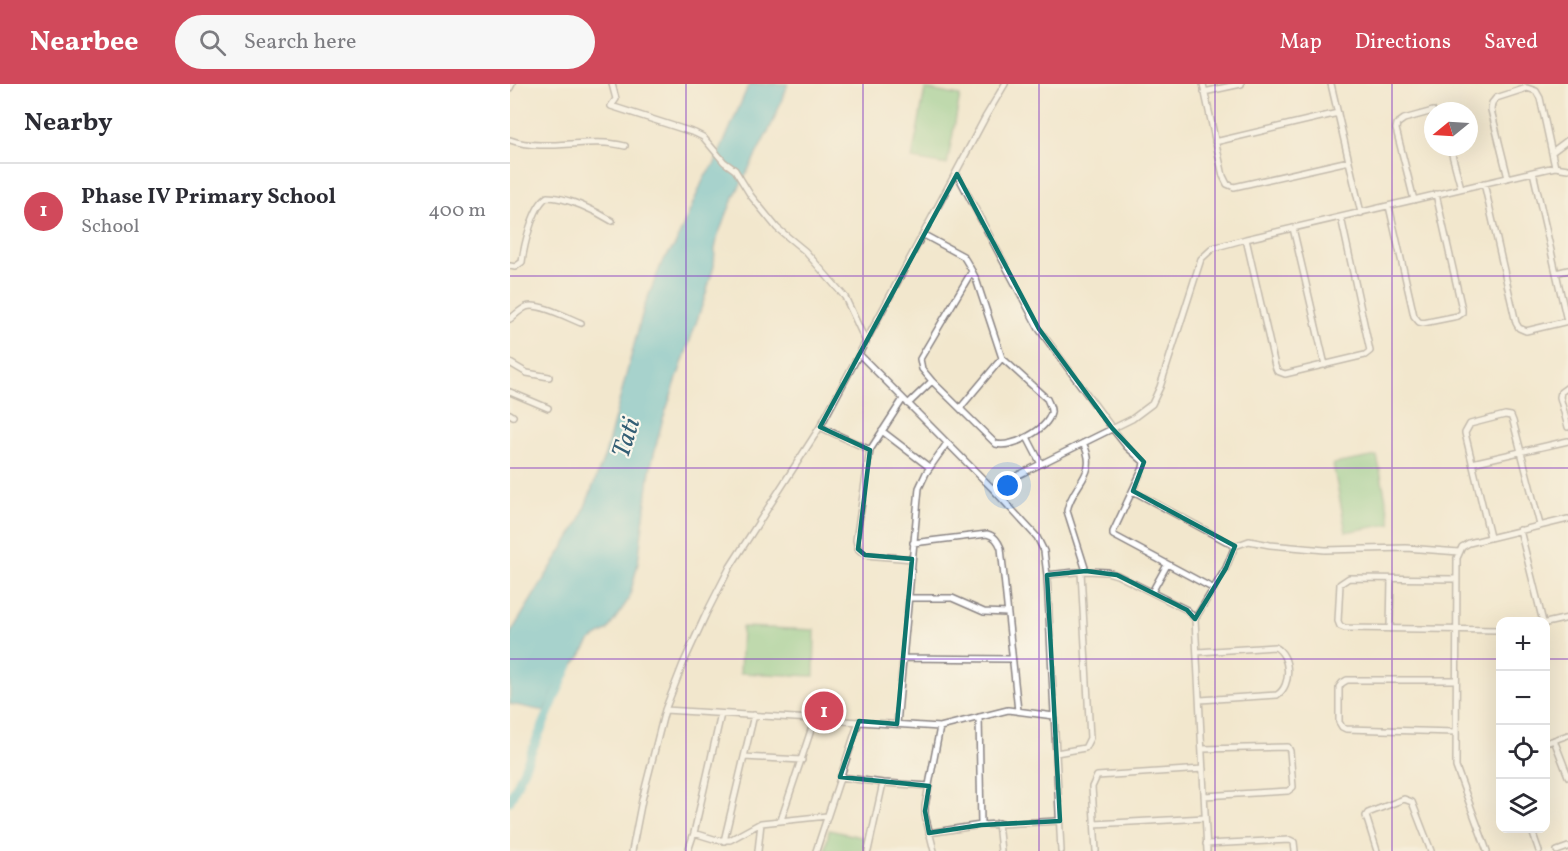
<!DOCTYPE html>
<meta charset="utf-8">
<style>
:root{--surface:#fff;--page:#f7f7f7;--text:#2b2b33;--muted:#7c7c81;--line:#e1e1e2;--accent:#d1495b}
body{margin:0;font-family:Vollkorn,serif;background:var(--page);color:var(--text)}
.controls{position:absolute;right:18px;bottom:18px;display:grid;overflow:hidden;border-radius:12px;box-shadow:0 6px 24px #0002}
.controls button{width:54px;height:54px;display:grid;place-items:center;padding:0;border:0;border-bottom:2px solid var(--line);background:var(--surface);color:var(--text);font:30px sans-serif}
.compass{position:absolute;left:914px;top:18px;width:54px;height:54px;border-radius:50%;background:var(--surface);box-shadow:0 6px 24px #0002;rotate:252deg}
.you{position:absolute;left:498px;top:402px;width:21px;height:21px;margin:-15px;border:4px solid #fff;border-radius:50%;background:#1a73e8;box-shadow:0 0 0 9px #1a73e833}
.badge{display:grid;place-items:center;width:39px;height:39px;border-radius:50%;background:var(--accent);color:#fff;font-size:20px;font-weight:700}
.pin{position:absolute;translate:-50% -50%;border:3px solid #fff;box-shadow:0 2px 6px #0006}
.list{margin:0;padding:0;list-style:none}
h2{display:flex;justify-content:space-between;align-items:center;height:78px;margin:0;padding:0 24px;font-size:26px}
h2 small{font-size:20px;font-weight:400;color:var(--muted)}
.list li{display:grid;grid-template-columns:39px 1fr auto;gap:18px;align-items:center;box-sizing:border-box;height:96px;padding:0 24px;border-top:2px solid var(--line)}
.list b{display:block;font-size:22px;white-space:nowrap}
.list p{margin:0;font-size:20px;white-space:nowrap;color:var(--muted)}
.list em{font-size:20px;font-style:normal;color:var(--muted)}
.icon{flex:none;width:33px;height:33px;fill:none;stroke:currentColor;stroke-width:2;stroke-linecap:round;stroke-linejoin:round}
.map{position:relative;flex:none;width:1058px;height:767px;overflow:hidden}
header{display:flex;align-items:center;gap:36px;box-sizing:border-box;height:84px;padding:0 30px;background:var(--accent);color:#fff}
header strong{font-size:28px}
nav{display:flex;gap:33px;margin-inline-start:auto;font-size:21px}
.search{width:420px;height:54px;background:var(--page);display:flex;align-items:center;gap:15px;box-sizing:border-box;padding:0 21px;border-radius:33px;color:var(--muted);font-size:22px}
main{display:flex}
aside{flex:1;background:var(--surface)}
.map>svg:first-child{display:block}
.green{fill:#80c885;stroke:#517560;stroke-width:1.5}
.water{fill:#4db9c9;stroke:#386e82;stroke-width:1.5}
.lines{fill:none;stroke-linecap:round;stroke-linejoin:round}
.river{stroke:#4db9c9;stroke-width:9}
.minor-casing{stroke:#8a8484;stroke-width:8}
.minor{stroke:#fff;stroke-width:5}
.marked{fill:none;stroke:#0f766e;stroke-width:4.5;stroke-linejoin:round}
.grid{fill:none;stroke:#7b2cbf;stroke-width:1.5;stroke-opacity:0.55}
.labels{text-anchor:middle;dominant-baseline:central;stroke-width:4.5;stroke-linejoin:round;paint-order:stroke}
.water-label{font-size:26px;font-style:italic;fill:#335e74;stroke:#fbf7ec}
</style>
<header>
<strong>Nearbee</strong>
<div class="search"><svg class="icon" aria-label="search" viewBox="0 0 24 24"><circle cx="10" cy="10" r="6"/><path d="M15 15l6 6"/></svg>Search here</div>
<nav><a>Map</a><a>Directions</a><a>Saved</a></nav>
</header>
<main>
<aside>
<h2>Nearby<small></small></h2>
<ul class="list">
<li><span class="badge">1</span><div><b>Phase IV Primary School</b><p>School</p></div><em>400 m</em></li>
</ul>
</aside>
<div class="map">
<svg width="1058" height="767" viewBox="0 0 1058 767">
<rect width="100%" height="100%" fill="#fbf7ec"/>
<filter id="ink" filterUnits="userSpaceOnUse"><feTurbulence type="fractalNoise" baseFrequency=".0167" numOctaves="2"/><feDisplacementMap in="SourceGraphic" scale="12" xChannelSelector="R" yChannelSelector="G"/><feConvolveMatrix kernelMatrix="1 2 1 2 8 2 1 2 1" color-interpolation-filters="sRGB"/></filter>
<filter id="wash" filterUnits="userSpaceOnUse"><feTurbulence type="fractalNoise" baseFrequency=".008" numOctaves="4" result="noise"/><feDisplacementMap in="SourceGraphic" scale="24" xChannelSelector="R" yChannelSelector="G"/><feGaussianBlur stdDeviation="1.35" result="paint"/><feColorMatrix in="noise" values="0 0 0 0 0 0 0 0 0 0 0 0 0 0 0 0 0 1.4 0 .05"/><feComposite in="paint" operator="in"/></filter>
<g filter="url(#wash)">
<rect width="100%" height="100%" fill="#f2e7cd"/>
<path class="green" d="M415,5L450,12L437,81L402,75Z
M867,372L881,440L836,448L823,380Z
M232,543L305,546L304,592L230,589Z
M319,746L356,754L353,767H315Z"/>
<path class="water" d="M239,0H278L263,38L223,115L208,151L205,165L204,182L194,216L152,338L140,386L128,479L119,515L97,547L81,556L68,576L47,600L34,627L0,620V550L69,438L95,371L134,223L152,178L165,161L194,94L205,79Z"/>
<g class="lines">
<path class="river" d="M0,717L60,579"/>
</g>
</g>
<g filter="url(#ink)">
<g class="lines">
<g class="minor-casing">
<path id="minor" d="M102,0L106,15L101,22L185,49L193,53L214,78L225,86L241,112L267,144L295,167L335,213L356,258
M693,0L713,92L717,100L724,103L839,77
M821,0L851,129
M0,4L2,0
M694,8L731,0
M0,56C37,69 78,52 115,62
M705,58L828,29
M940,63L951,104
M1042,68L1058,56
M1023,88L1057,237
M447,90L529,245L602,344L617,363L634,378L633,384L603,448V451L704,505
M998,94L981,26L982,19L986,14L1017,4L1026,7L1030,14L1045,83
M974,99L1006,239L1009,244L1016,247L1058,237
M904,116L886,45L887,40L894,35L923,27
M879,122L904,232L909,238L913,239L948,232L952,229V225L926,110
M783,144L815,281
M414,151L453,172C458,179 462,187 466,195L492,274L537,315C539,320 542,324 541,329C537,346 502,364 486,360L422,297L412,285L410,275L462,187
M736,155L765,282L767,287L775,290L855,271L860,267L831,133
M0,182L5,183L12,178C14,162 23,122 37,113C57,113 86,127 102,137
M1046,189L1058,186
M0,235C5,231 10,226 16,223C28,218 58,234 71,239
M349,270L482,404L527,453L534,467L537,491L551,767
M0,279L17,289L39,293
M1058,303L1051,308L1050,313L1058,343
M0,308L38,324
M393,315L360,366L346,456L348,465L355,471L402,475
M398,320L422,297
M451,323L492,274
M0,330L3,332
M310,343L360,366
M372,347L419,383
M518,355L531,380
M573,359C590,391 562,399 557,427L576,487
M962,379L1058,357
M482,404L622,335L642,320L650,303L691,175L703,164L736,155L1023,88L1045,83L1058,85
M623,407L725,462
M1010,446L1033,538
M980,453L955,349L960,340L995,331L1001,332L1003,337L1030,441
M403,459L477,450C485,452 488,457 491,464L508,627
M537,491L576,487L597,488L607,491L677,526L685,535L697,767
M946,495L839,494L830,500L828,537L830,542L835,544L990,546
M642,508L657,481
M398,514H442L474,528L497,529
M685,535L716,484L725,462L739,457L760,461L815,466L896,464L949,468
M1036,539L1058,534
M880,545L881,495
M688,568L765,563C781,571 782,602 767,611L690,616
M393,574L501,575
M155,626L430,643L498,626L544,632
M469,633L471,741
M387,640L409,404L416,389L437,359
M945,648L836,645L832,643L829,638V603L832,599L837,596H946
M1044,656L1058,692
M1036,659L1058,651
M693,665L778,663L780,667L783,703L778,707L694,712
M546,669L575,664L580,654L571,488
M234,673L292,676
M330,693L373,699L419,702
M271,736L305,634
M488,739L491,767
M584,740L695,734
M1021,744L1029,767
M184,749L207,756H220L251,739L317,732
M419,749L471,741L550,737
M214,757L244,631
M696,760L780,756L784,758L785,767
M122,767L132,716L155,626L173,580L196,530L220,483L310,343L476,32L495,0
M178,767L184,749L211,630
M248,767L251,739
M306,767L349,637
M358,767L373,699
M424,767L415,731V722L430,643
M586,767L582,703L587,692L693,685
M867,767L856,732L858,729L894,715L902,718L921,767
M977,767L946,683L947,474L952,463L959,459L1058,435
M1047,767L1058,763"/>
</g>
<use href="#minor" class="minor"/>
</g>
</g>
<path d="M0 0H1058V767H0ZM447,90L529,245L602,344L634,378L623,407L725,462L716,484L685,535L677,526L607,491L576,487L537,491L550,737L471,741L419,749L415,727L419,702L330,693L349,637L387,640L402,475L355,471L348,465L360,366L310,343Z" fill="#f2e7cd" fill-opacity=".55" fill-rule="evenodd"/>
<path class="marked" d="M447,90L529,245L602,344L634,378L623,407L725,462L716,484L685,535L677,526L607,491L576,487L537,491L550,737L471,741L419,749L415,727L419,702L330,693L349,637L387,640L402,475L355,471L348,465L360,366L310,343Z"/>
<path class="grid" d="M176,0V767M353,0V767M529,0V767M705,0V767M882,0V767M0,192H1058M0,384H1058M0,575H990M1036,575H1058"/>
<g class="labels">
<g class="water-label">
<text transform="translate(117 354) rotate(-72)">Tati</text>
</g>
</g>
</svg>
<div class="controls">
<button>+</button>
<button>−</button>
<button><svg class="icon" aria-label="locate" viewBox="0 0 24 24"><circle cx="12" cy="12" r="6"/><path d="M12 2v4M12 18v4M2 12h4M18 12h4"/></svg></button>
<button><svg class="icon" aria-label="layers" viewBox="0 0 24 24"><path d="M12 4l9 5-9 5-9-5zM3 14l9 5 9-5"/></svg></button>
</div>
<svg class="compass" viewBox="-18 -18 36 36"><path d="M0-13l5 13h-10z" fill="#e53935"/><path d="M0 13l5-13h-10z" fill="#7c7c81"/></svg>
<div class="you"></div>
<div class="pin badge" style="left:314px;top:627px">1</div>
</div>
</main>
